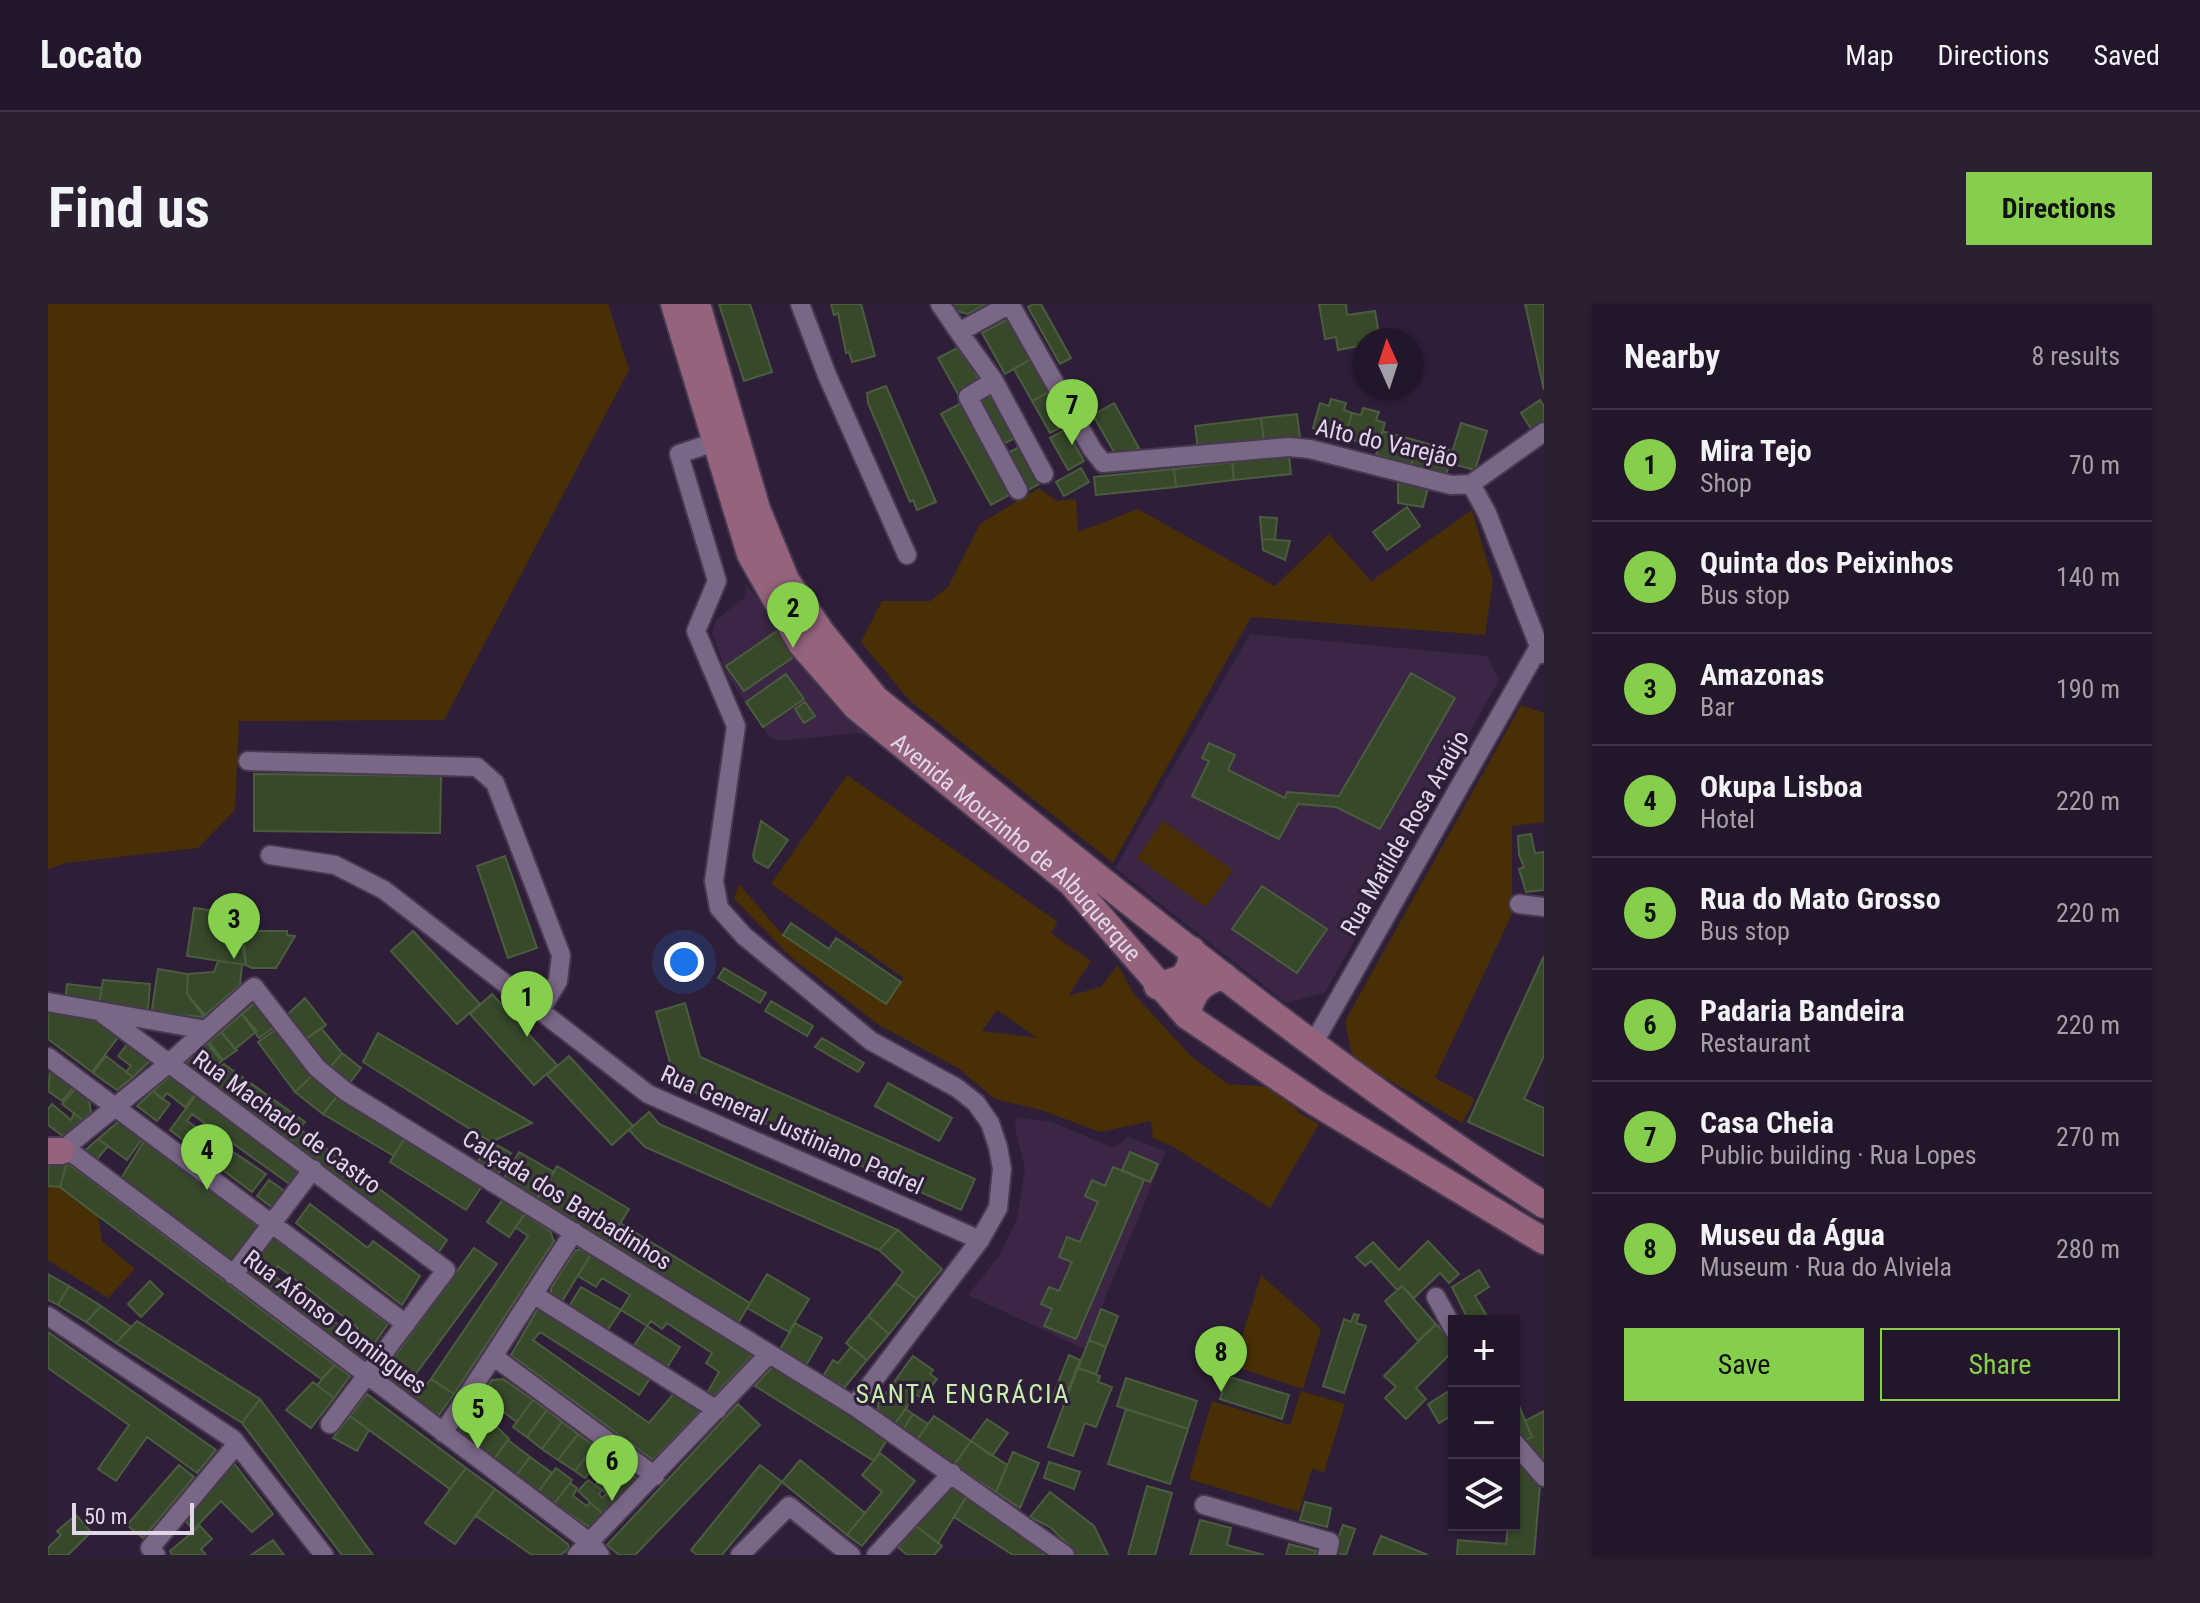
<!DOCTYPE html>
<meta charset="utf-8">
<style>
:root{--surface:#23162a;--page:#2b1f32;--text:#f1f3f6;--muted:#a39fa8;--line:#403547;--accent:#86cf4c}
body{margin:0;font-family:"Roboto Condensed",sans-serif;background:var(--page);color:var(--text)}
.controls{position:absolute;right:24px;bottom:24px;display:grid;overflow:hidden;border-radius:0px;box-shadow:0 2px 6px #0004}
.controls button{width:72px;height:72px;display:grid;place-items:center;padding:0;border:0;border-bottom:2px solid var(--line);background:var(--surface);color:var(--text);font:40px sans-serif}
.compass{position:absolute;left:1304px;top:24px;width:72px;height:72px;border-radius:50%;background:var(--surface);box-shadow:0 2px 6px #0004;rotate:357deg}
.scale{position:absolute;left:24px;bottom:20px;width:122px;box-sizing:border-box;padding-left:8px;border:4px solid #e1d6e7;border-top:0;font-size:22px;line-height:28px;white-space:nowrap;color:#e1d6e7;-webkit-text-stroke:6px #2f1e38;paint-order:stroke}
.you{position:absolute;left:636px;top:658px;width:28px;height:28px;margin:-20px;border:6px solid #fff;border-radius:50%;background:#1a73e8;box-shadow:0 0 0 12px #1a73e833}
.badge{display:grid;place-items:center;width:52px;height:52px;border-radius:50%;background:var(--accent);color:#111;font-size:26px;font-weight:700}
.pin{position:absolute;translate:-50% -66px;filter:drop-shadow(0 2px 4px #0008)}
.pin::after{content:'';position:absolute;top:42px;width:28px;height:24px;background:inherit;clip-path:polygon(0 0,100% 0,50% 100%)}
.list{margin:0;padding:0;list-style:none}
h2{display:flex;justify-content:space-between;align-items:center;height:104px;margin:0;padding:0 32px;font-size:34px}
h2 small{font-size:26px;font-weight:400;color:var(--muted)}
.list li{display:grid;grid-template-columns:52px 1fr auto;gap:24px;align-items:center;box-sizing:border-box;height:112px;padding:0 32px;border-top:2px solid var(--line)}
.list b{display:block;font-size:30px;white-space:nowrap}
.list p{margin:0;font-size:26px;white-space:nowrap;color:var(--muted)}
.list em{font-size:26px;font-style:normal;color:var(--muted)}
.actions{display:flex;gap:16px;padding:24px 32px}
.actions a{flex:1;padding:18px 0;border:2px solid var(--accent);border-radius:0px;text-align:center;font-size:28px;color:var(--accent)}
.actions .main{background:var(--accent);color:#111}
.icon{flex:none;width:44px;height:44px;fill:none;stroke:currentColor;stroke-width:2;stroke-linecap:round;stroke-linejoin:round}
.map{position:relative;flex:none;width:1496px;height:1251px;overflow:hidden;border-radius:0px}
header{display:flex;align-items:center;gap:48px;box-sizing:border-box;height:112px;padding:0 40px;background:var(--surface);border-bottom:2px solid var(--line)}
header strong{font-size:38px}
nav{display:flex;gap:44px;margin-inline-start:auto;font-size:28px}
.intro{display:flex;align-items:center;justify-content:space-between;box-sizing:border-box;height:192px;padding:0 48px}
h1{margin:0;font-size:56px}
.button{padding:20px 36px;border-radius:0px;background:var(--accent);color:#111;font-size:28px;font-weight:700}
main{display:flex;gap:48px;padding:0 48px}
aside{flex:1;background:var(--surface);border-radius:0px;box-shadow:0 2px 6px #0004}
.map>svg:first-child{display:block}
.built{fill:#3b2645}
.green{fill:#482f06;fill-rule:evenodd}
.building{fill:#37482b;stroke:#4a5d3e;stroke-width:2;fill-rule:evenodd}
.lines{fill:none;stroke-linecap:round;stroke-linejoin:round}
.street-casing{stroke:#47394f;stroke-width:22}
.secondary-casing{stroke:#47394f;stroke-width:30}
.street{stroke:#7a6685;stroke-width:18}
.secondary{stroke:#95637e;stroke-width:26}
.labels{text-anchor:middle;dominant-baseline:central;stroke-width:6;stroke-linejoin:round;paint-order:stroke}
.street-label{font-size:24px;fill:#e1d6e7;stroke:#2f1e38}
.neighbourhood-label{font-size:26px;letter-spacing:2px;fill:#c5efab;stroke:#2f1e38}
</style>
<header>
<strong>Locato</strong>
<nav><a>Map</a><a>Directions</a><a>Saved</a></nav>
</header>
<div class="intro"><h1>Find us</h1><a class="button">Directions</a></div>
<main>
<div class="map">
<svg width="1496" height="1251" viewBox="0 0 1496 1251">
<rect width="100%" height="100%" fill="#2f1e38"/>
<path class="built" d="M698,280L718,306L722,305L882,472L863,467L821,433L810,429L732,437L721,433L680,373L664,329L667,317L697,293Z
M1202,330L1439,352L1451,376L1277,689L1238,699L1067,564Z
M967,813L1004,818L1066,844L1080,833L1118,847L1036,1045L920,991L951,952L969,915L977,864L968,829Z"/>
<path class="green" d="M0,0H560L581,66L396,416L191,417L187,506L150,544L18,559L0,565Z
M991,184L1009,197L1028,195L1030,228L1090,205L1227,282L1281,230L1323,277L1424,206L1445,277L1437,331L1203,313L1065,559L861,396L813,338L834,297H882L900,283L932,220Z
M1473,401L1496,409V518L1464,522V610L1387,774L1427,795L1414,819L1305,755L1297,717Z
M799,471L1010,618L1003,629L1043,657L1020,692L1053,683L1070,661L1085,689L1144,753L1180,780L1221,783L1245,799L1251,809L1271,820L1222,904L1124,842L1105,834L1103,817L1052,828L993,806L947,795L910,764L831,721L744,654L686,595L691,580L735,631L837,700L856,674L723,580ZM949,706L989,734L934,727Z
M1115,517L1185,566L1158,603L1089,554Z
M0,882L12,883L50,912L54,937L87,965L60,994L0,956Z
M1213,971L1273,1025L1255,1085L1185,1062Z
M1253,1087L1297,1100L1276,1168L1264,1165L1251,1208L1141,1175L1164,1097L1242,1121Z"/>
<path class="building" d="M671,0H702L724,68L696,77Z
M783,0H813L827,52L804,58L801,48L798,49L790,9L786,11Z
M904,0H938L920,10L908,7Z
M986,0H993L1023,54L1012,60L980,3Z
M1271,0H1298L1299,11L1327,7L1332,36H1316V41L1290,46L1288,33L1277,35Z
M1477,0H1496V86Z
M960,15L983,55L957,70L934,29Z
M913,42L932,78L910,90L890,54Z
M983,55L1001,88L984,97L966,65Z
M838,82L888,198L869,206L865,196L862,198L820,99L819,89Z
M940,86L967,134L952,142L925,94Z
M1001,88L1019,120L1002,129L984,97Z
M1283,95L1298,99L1296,106L1304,109L1297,134L1265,124L1272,99L1281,102Z
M1492,96L1496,102V118L1484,126L1473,109Z
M913,99L963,190L943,201L893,110Z
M1066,99L1091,144L1070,155L1045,111Z
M1315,104L1331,108L1328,116L1337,119L1330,143L1297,134L1304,109L1313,111Z
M1249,110L1252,134L1216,138L1213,114Z
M1213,114L1216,138L1150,146L1147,122Z
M1413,119L1439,127L1427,166L1401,159Z
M1018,125L1036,157L1020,166L1002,134Z
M1334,127L1370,137L1363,161L1328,151Z
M1370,137L1405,147L1398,171L1363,161Z
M971,143L991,180L978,187L958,150Z
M1241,152L1243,170L1186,176L1184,158Z
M1184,158L1186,176L1128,183L1126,165Z
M1033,164L1041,178L1016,192L1008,178Z
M1126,165L1128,183L1048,191L1046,173Z
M1350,178L1380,184L1375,203L1350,199Z
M1359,203L1372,222L1339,246L1325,228Z
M1212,213L1229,214L1227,236L1214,235Z
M1214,235L1242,237L1237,256L1215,246Z
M729,327L747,352L696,387L678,362Z
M1363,369L1407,394L1332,525L1288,503L1250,500L1231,535L1144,492L1161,457L1154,454L1161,439L1187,451L1180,466L1237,494L1239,488L1291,492Z
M738,370L756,395L715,423L698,398Z
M757,398L767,412L756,419L747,405Z
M206,470L393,472L392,529L206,527Z
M713,517L740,536L720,564L707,557L705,552Z
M1483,530L1487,549L1496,548V586L1478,588L1471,565L1476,563L1471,551L1470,532Z
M457,552L489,644L460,654L429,562Z
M1214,582L1279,625L1249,669L1184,625Z
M146,604L183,609L181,622L188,623L187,630H192L198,661L139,652Z
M743,619L781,645L788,634L853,678L838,700L735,631Z
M195,627H239V631L247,632L228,664H204L198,661Z
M365,627L432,700L409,720L343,647Z
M1496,652V752L1476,795L1496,804V852L1420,818Z
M170,657L194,660L192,681L157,711L139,690L140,670L166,668Z
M676,664L718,689L712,699L670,674Z
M110,665L140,670L139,690L156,713L107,709L104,705Z
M55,676L102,680L100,705L51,701Z
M19,680L54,684L51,701L17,697Z
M444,690L509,761L486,781L422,710Z
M257,694L278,721L255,737L238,712Z
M209,697L228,722L211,734L194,710Z
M723,697L765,722L759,732L717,707Z
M637,699L652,753L927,875L913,906L628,780L608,708Z
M0,704L47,714L71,732L44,768L0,735Z
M194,710L209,727L187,745L173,728Z
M230,724L266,770L247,788L210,738Z
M273,724L294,749L280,766L255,737Z
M173,728L189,746L175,756L161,738Z
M330,729L484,819L443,838L315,758Z
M774,734L816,759L810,768L767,743Z
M80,739L103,756L85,773L78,768L83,762L70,752Z
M159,739L174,757L155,774L137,759Z
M294,749L313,764L301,780L280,766Z
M58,752L85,773L69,786L45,769Z
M521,752L585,822L564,841L499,771Z
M176,760L257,818L242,838L157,776Z
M2,766L25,784L14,797L0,787Z
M266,770L290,791L275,810L247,788Z
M122,772L147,790L137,803L119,789L114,795L105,787Z
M840,779L904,814L891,837L827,802Z
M27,785L41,795L43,809L35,816L14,800Z
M105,787L122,800L109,817L89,802Z
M148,791L254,867L243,881L144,810L139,817L218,870L204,888L122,826Z
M290,791L357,834L346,852L275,810Z
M4,800L23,816L26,809L35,816L16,833L0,821V805Z
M601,808L611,820L850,926L831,946L597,843L581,826Z
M71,817L94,835L79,856L50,835Z
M252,825L399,936L390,949L242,838Z
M357,834L434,882L418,906L342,858Z
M50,835L60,842L46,859L33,850Z
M96,837L211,923L182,962L71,878Z
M443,838L463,849L449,872L428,860Z
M471,848L506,868L488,897L455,876Z
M1082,848L1110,860L1102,878L1074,866Z
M0,859H19L12,883L0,882Z
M19,859L40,874L287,1061L273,1075L50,912L12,883Z
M509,862L581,905L559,941L488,897Z
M1065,863L1096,876L1028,1035L996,1022L1004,1005L993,1000L1001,983L1011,987L1024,958L1011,953L1019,933L1032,938L1050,898L1037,892L1044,876L1057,882Z
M221,876L238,888L225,904L209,892Z
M455,895L477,910L461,933L439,918Z
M262,900L320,944L325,937L372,972L354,1001L248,919Z
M477,910L502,927L506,937L406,1090L383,1075L480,932L467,923Z
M572,919L702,999L689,1021L559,941Z
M850,926L894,965L869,995L847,979L855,968L831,946Z
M225,933L340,1020L312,1060L195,972ZM230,962L310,1024L304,1031L224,970Z
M1380,937L1411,970L1401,979L1392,969L1366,994L1354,982L1349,986L1323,957L1317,962L1308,953L1325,938L1351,966Z
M426,944L449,960L355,1087L333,1071Z
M532,945L543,950L513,999L503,993V984L527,947Z
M543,950L703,1048L704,1052L664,1094L658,1091L671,1068L658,1059L664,1049L619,1019L614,1025L603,1017L599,1022L573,1006L582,991L554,974L548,983L530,972Z
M1431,966L1441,983L1427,992L1442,1017H1421L1404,983Z
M0,970L21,982L10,1001L0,996Z
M719,970L761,995L741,1028L699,1004Z
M102,977L115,990L93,1013L80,1000Z
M847,979L869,995L841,1030L820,1012Z
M21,982L53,1002L38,1018L10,1001Z
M1354,982L1388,1020L1370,1037L1337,997Z
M533,983L573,1006L559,1027L520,1004Z
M53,1002L83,1023L68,1039L38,1018Z
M491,1003L603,1073L591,1091L492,1028L485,1036L601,1119L627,1088L653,1106L605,1156L463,1051Z
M1053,1005L1070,1012L1058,1043L1041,1036Z
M1306,1010L1311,1011L1308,1019L1318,1022L1296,1089L1275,1082L1296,1015L1303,1018Z
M820,1012L841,1030L819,1056L798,1039Z
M89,1017L212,1095L194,1119L68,1039Z
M747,1019L774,1034L757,1063L731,1047Z
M1388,1020L1406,1039V1046L1368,1084L1378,1095L1358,1115L1337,1094L1348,1083L1336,1072Z
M599,1022L632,1043L618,1065L585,1043Z
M0,1028L168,1146L149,1169L99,1133L68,1177L50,1165L81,1121L0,1064Z
M1041,1036L1058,1043L1048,1070L1030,1064Z
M803,1043L819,1056L797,1083L774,1074L785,1056L790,1059Z
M1021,1051L1032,1056L1016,1096L1005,1092Z
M865,1052L885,1066L882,1070L889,1075L874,1095L868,1090L846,1121L830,1111V1100Z
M287,1061L302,1072L286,1094L269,1081Z
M725,1062L840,1134L826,1157L707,1082Z
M1030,1064L1052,1072L1050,1078L1064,1083L1048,1123L1037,1119L1025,1152L1000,1143Z
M1179,1072L1241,1091L1234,1115L1172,1095Z
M1078,1074L1149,1097L1140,1125L1069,1102Z
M383,1075L406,1090L390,1112L355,1087L362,1077L374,1086Z
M455,1075L485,1096L469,1118L454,1107L448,1114L428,1099L444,1076Z
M265,1078L286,1094L263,1124L238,1106Z
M1406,1084V1110L1391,1119L1380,1100Z
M319,1090L418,1164L402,1185L302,1112Z
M1467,1092L1484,1133L1471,1139L1466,1128Z
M212,1095L237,1129L325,1251H294L194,1119Z
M485,1096L499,1106L479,1133L465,1123Z
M428,1099L451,1116L447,1121L461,1135L446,1155L411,1127Z
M690,1100L712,1121L587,1251H571L559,1241Z
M858,1105L865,1110L854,1127L846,1121Z
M1078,1105L1140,1125L1122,1180L1060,1160Z
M499,1106L514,1118L494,1145L479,1133Z
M1496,1107V1160L1471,1139L1484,1133L1477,1117Z
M865,1110L880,1120L869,1136L854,1127Z
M302,1112L321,1126L309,1147L285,1134Z
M886,1112L923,1137L906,1161L869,1136Z
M939,1115L960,1129L944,1152L923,1137Z
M514,1118L530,1130L510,1156L494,1145Z
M530,1130L546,1142L527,1167L510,1156Z
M460,1136L482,1153L468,1172L446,1155Z
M923,1137L959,1161L948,1188L906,1161Z
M546,1142L560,1151L545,1170L542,1168L537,1174L527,1167Z
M965,1148L991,1159L972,1204L948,1188Z
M832,1149L867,1177L814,1242L799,1231L834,1188L814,1171Z
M560,1151L573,1161L554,1186L547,1182L552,1175L545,1170Z
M1466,1151L1492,1181L1486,1251H1409L1410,1236L1458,1240L1460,1221H1466Z
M482,1153L504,1169L490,1188L468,1172Z
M752,1156L817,1209L799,1231L734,1178Z
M185,1158L225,1210L204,1228L173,1197L145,1226L137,1216Z
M1001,1158L1032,1168L1026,1185L996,1174Z
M131,1161L146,1173L95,1234L79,1221Z
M573,1161L589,1175L568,1197L554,1186Z
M712,1161L734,1178L674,1251H649L643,1246Z
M418,1164L447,1185L407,1240L377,1219Z
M508,1164L524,1176L506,1200L490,1188Z
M540,1176L554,1186L551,1190L554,1194L558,1190L568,1197L556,1211L530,1187Z
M522,1179L529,1184L525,1192L539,1202L542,1198L556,1211L543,1224L506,1200Z
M906,1180L920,1190L890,1239L868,1222Z
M1099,1182L1124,1189L1107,1251H1080Z
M447,1185L520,1240L521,1244L513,1251H484L428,1212Z
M1002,1188L1046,1222L1060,1251H1026L1025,1245L1002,1223L982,1213Z
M920,1190L1014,1251H965L906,1213Z
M1257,1198L1283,1204L1279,1223L1252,1216Z
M28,1211L43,1228L20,1251H0V1244L13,1231L9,1227Z
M1152,1216L1183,1224L1179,1241L1216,1251H1142Z
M1295,1221L1307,1225L1298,1251L1285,1248Z
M152,1222L164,1235L153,1245L158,1251H124L122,1247Z
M868,1222L894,1242L886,1251H859L850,1243Z
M1333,1232L1380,1251H1325Z
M225,1236L236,1251H203Z
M1241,1240L1268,1247L1267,1251H1238Z"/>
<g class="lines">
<g class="street-casing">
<path id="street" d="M752,0L779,71L859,251
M892,0L911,28L962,0
M962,0L1044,145L1055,159L1241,143L1262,145L1403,181L1423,180L1496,128
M911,28L946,77L996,170
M946,77L920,93L970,186
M667,138L631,150L669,277L648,327L688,422L666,577L671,604L696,632L823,737L909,784L928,799L942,819L950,843L954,865L950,904L932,936L806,1102
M1423,180L1439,209L1494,350
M200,457L429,463L447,479L513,651L510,677L493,705
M222,551L287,561L336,586L600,790L932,936
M1471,600L1496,603
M0,698L158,726
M51,707L398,966L282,1120
M1265,740L1492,341
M0,753L358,1020
M8,844L27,851L544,1240L552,1251
M13,847L120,760L206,683L269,764L297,787L806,1102L1017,1251
M185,971L265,865
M485,990L669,1106
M1388,993L1406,1026
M0,1012L185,1135L276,1251
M445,1052L607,1172
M395,1129L526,928
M1466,1138L1496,1173
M1156,1201L1282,1238L1279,1251
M108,1251L102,1244L189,1140
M529,1251L721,1050
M692,1251L741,1202L803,1251
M828,1251L904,1169"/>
</g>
<g class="secondary-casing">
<g id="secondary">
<path id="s1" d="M626,0L702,250L753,340L808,403L1023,579L1139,712L1268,799L1496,937"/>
<path d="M649,0L709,205L738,276L774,329L828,395C1046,569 1261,750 1496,901"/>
<path d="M1109,682L1135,674L1142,662L1144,646"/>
<path d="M1139,712C1144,688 1153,678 1176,672"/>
<path d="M0,847H13"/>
</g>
</g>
<use href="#street" class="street"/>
<use href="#secondary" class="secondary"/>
</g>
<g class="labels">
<g class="street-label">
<text transform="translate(1339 139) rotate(13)">Alto do Varejão</text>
<text transform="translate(1357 529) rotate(-60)">Rua Matilde Rosa Araújo</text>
<text stroke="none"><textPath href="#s1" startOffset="662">Avenida Mouzinho de Albuquerque</textPath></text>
<text transform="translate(239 818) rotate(36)">Rua Machado de Castro</text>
<text transform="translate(744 826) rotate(24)">Rua General Justiniano Padrel</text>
<text transform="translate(519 896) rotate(32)">Calçada dos Barbadinhos</text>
<text transform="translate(287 1018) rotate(37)">Rua Afonso Domingues</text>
</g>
<g class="neighbourhood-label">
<text x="915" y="1090">SANTA ENGRÁCIA</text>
</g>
</g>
</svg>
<div class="controls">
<button>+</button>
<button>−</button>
<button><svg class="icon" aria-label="layers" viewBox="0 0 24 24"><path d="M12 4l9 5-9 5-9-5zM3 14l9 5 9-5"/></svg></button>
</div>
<svg class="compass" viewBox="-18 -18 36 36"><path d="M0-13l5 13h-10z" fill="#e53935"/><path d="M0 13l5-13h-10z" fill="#a39fa8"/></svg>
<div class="scale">50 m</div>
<div class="you"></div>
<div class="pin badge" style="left:479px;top:733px">1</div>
<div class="pin badge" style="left:745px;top:344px">2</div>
<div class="pin badge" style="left:186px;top:655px">3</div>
<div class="pin badge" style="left:159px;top:886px">4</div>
<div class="pin badge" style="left:430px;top:1145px">5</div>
<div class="pin badge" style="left:564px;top:1197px">6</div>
<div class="pin badge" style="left:1024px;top:141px">7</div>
<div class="pin badge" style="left:1173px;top:1088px">8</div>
</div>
<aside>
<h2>Nearby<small>8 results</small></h2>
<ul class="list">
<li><span class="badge">1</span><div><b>Mira Tejo</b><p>Shop</p></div><em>70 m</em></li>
<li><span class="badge">2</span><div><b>Quinta dos Peixinhos</b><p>Bus stop</p></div><em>140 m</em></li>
<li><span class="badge">3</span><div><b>Amazonas</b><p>Bar</p></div><em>190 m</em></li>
<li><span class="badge">4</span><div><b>Okupa Lisboa</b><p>Hotel</p></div><em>220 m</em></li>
<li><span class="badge">5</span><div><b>Rua do Mato Grosso</b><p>Bus stop</p></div><em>220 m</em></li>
<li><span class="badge">6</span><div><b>Padaria Bandeira</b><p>Restaurant</p></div><em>220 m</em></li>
<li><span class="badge">7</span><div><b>Casa Cheia</b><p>Public building · Rua Lopes</p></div><em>270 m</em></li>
<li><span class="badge">8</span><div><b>Museu da Água</b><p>Museum · Rua do Alviela</p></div><em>280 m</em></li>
</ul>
<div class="actions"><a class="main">Save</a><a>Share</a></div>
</aside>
</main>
